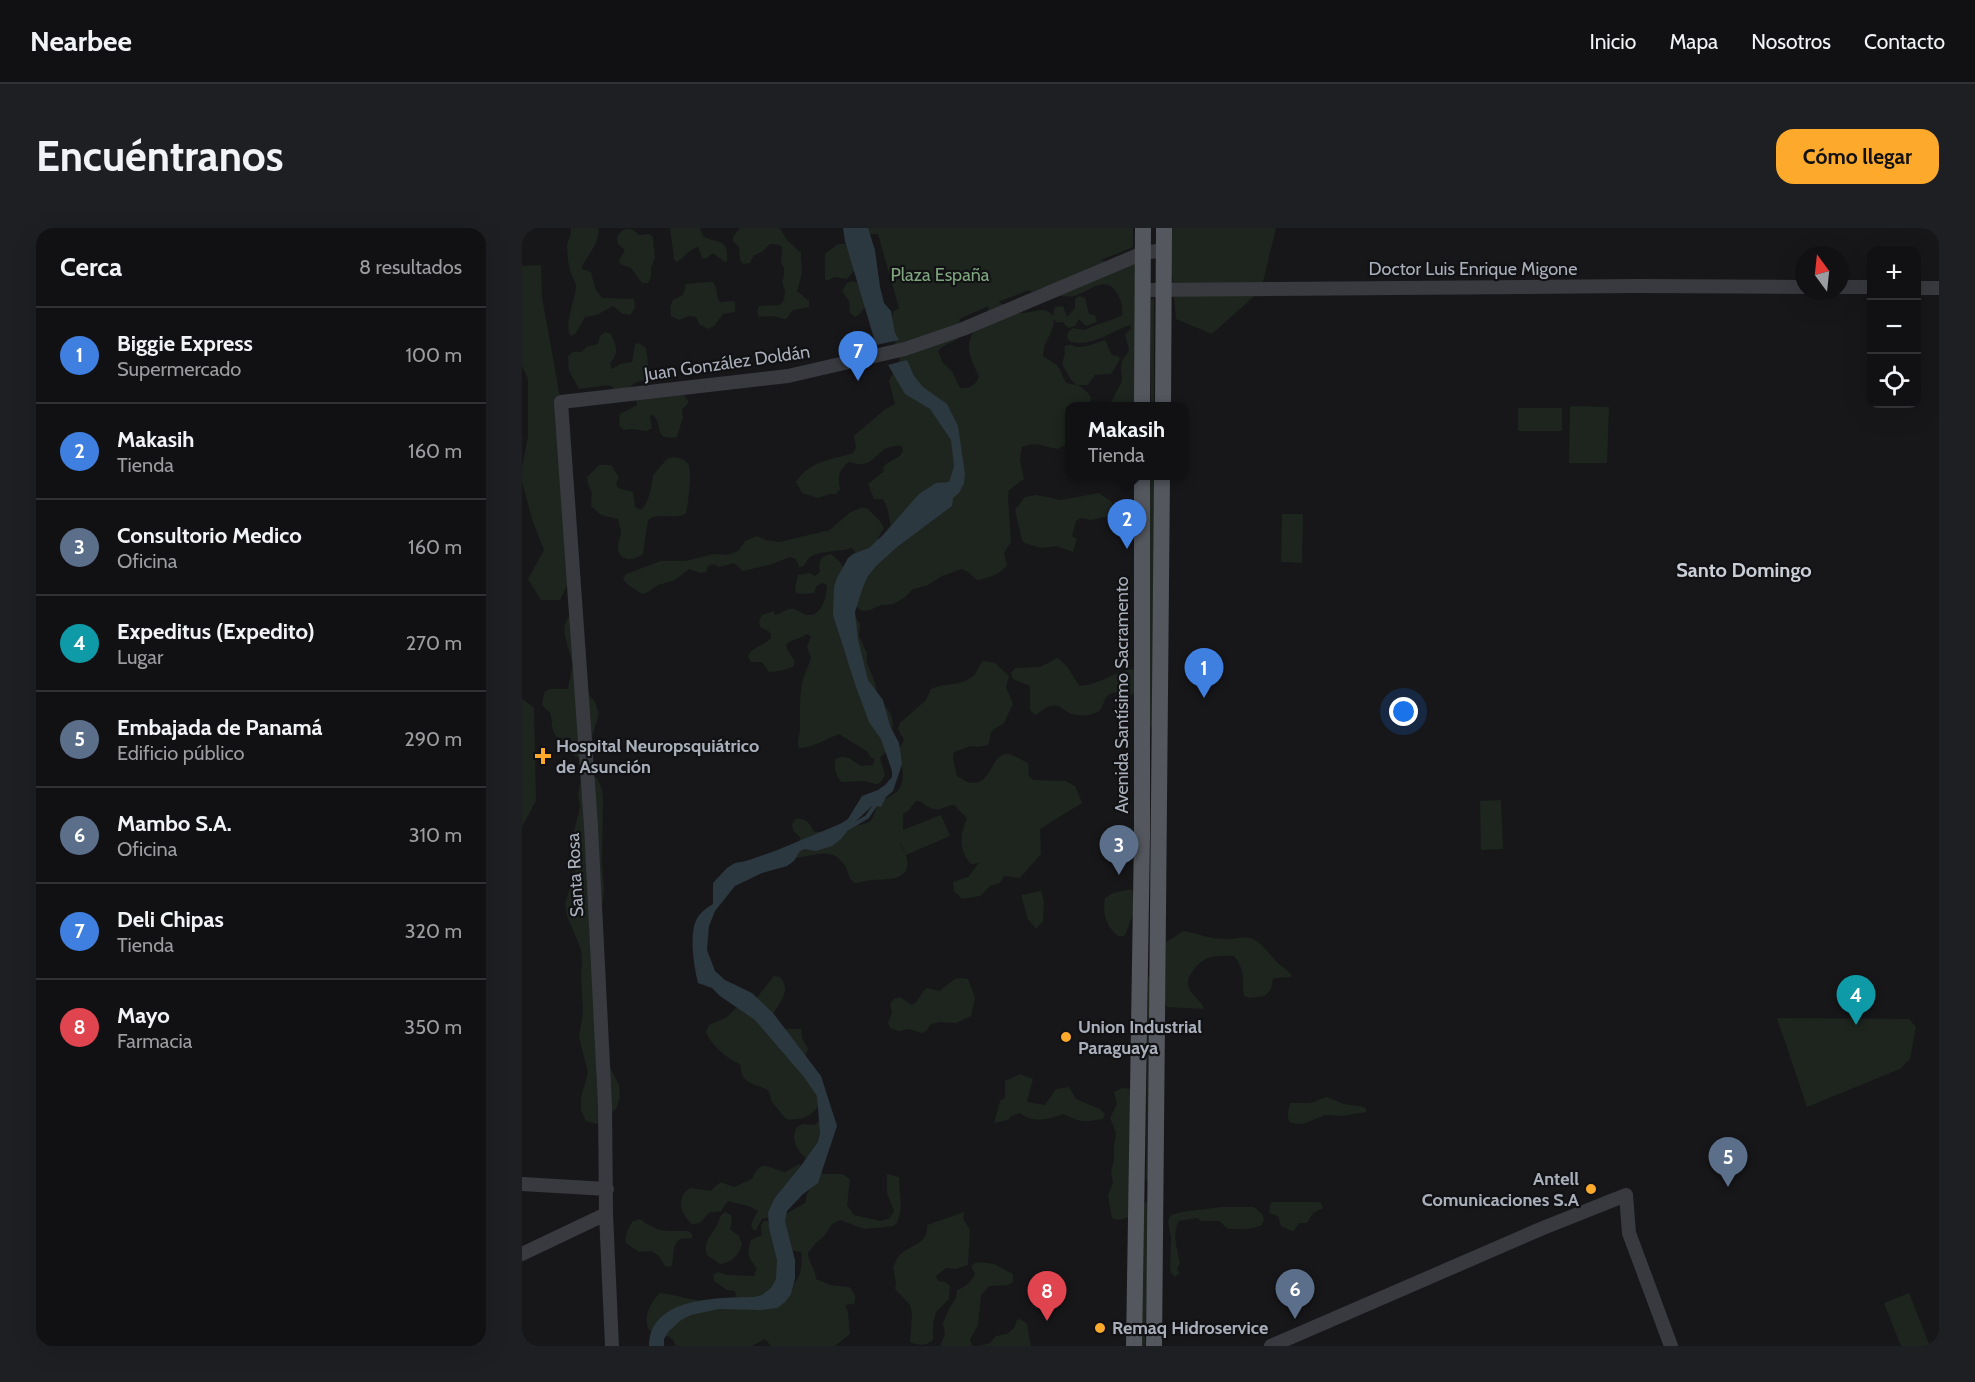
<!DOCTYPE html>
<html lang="es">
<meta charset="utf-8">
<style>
:root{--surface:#111114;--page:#1e1f22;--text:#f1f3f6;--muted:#9c9da0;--line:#303134;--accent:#fdaa2c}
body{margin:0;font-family:Cabin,sans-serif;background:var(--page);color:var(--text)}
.controls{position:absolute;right:18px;top:18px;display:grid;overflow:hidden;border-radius:12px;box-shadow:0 6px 24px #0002}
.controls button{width:54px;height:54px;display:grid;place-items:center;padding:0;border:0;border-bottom:2px solid var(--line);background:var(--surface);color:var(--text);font:30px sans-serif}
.compass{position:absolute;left:1273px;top:18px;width:54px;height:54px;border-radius:50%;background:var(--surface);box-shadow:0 6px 24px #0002;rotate:345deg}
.you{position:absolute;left:882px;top:484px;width:21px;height:21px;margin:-15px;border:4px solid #fff;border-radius:50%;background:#1a73e8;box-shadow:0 0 0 9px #1a73e833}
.badge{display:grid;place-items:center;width:39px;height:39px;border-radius:50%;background:var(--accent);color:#fff;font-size:20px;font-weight:700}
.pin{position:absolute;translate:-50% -50px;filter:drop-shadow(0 2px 3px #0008)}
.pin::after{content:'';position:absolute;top:32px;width:21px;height:18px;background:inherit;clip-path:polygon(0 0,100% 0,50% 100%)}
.popup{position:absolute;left:543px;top:174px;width:123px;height:78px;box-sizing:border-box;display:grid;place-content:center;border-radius:12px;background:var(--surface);filter:drop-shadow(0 2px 4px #0005);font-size:20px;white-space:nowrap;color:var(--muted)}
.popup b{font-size:22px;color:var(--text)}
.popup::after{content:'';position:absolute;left:50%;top:100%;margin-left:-12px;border:12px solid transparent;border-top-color:var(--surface)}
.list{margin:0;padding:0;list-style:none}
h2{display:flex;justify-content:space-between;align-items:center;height:78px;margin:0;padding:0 24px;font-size:26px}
h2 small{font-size:20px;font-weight:400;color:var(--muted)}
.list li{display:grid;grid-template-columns:39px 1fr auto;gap:18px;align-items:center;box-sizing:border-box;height:96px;padding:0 24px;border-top:2px solid var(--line)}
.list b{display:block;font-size:22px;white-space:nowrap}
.list p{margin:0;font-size:20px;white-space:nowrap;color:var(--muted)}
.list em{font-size:20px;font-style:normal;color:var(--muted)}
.icon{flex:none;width:33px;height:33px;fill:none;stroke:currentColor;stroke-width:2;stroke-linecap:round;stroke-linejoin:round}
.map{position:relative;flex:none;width:1417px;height:1118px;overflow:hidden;border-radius:18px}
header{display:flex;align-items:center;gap:36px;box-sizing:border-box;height:84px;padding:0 30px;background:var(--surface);border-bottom:2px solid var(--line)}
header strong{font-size:28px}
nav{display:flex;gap:33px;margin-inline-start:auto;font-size:21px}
.intro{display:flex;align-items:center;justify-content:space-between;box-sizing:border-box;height:144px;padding:0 36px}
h1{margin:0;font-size:42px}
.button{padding:15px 27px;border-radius:18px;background:var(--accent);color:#111;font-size:21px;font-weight:700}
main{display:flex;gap:36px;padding:0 36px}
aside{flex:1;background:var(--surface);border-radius:18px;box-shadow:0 6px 24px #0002}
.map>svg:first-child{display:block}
.green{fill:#1d251e;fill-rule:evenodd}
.water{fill:#2c383f}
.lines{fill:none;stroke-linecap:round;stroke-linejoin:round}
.stream{stroke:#2c383f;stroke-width:4}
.tertiary{stroke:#383a3f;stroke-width:14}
.primary{stroke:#54575e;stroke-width:16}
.poi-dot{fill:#fdaa2c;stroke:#121215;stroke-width:2}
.labels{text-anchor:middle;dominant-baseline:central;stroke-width:4.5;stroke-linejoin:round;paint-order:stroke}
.street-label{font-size:18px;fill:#a9afba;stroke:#121215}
.park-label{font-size:18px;fill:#7fa67f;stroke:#121215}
.poi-label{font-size:18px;font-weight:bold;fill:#a9afba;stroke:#121215;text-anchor:start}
.neighbourhood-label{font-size:20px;font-weight:bold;fill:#caced6;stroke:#121215}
</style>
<header>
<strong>Nearbee</strong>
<nav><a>Inicio</a><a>Mapa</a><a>Nosotros</a><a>Contacto</a></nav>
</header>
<div class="intro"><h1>Encuéntranos</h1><a class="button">Cómo llegar</a></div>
<main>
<aside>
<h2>Cerca<small>8 resultados</small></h2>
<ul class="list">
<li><span class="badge" style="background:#3f7fe0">1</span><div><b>Biggie Express</b><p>Supermercado</p></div><em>100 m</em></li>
<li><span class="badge" style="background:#3f7fe0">2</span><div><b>Makasih</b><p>Tienda</p></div><em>160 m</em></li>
<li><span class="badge" style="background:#5c6f8a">3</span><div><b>Consultorio Medico</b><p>Oficina</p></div><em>160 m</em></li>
<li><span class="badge" style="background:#0f9aa8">4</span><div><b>Expeditus (Expedito)</b><p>Lugar</p></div><em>270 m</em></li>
<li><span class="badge" style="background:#5c6f8a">5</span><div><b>Embajada de Panamá</b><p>Edificio público</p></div><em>290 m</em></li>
<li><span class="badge" style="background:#5c6f8a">6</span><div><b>Mambo S.A.</b><p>Oficina</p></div><em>310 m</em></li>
<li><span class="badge" style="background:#3f7fe0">7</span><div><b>Deli Chipas</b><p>Tienda</p></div><em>320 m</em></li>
<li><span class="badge" style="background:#e0444e">8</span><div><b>Mayo</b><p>Farmacia</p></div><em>350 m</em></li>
</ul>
</aside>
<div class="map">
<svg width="1417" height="1118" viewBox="0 0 1417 1118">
<rect width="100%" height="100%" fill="#17171a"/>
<path class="green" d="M49,0H76C79,13 66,27 60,38V41L69,44L73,60L80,70L112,71L113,80L108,87L101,86L91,78L75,87L63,89L54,105L49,108C41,99 53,72 54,59C54,52 47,45 47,37C46,34 45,21 45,18C46,12 49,7 49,0Z
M148,0H178L181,8C195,17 207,8 205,33L203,34L191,25L184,31L180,30L176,19C165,22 163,31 154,34L152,31Z
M218,0H258L265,12L279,25L280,45L275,63L287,73V79L271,82L264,91L250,88L237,89L235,83L237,78L258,77L262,72L263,63L260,54L262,48V40L259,34L260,19L258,17L248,16L240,24L232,27L228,35L221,36L218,31L217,19L211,13V9Z
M328,0H611V19L579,32L593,37L614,34L617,178H577L590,173C593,165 596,161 599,155C602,148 597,141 600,134C601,130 605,127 607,122L603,107L609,100L608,97C589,103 571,119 549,114L545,110L546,104L551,100L563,102C575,95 588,94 600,87C601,78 599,71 594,64C582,46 566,65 552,68C542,70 527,66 519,60L510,64L507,62L476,74C483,76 493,85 499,85C511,86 521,76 531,88L533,79L541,78L545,89L553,80V71L557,68L563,70L567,86L573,87L575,94L564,98L557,91L553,98L546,100L541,94L535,95L532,91C532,105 521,114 521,128L536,138L544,155L555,157L549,152L540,136L543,125L542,119C549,114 549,119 557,119C567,119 575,114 583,112L590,127L596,128L598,131L589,146L573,147L566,157H556L566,165L569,170L567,178H548V215L535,221C521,218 514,213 500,219L498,232L502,251L487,262L486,268L489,314L482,325L485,337C480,345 465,351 455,352L446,344L440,341L420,348L404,358L391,361L382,370L371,376L359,377L348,382L340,383L335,379L333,373L369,299L365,279L361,271H352L346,256L361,244L362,238L367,234L378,228L381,223L380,218C351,215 357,244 327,234C316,242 316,249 318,261L314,266H308L296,270L280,265L274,254C287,233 309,232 331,225L334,220L332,208L362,182L373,176L367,153L378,131C372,115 368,101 371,84L377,80L356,6H332ZM467,78L466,82L468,94C463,97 456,100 452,104C440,117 452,137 457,149C453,158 447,161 438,160L430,143L421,135L416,123L420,119L436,111L440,100L437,91Z
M647,0H754L739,62L690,106L654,91L648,25Z
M104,1H110L117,7L127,6L131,9L133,31L129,40V49L126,55H120L109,40L98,36L97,33L103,22L96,16L95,9L98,4Z
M332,12L334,40L325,51L312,49L307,52H303V26L316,16H324Z
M19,37L20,69L44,203L55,336L38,372H19L6,351L22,322L11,294L0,254V240L6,208V151L0,138V38Z
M330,53L340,56L347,79L341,81L338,86L333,89L328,85L327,73L320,63L325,55Z
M186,54H191L194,60L196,72L199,74L211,73L213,75V84L201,86L192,98L187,101L178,97L174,89L167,88L157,92L149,88L148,79L151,72L161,67L164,56Z
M632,70V178H629V72Z
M83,104L89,106C94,118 98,124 88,135L90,141L98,136L110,134L113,116L116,115L124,120L127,143L125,151L113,155L103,163L97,164L87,157L57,161L47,143L46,128L51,124H60L64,119L76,116L78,108Z
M161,166L167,174L160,182L161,189L155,209C130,213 142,197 131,187L128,188L130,200L125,203L110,201L102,202L97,198L98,186L115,177L114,168Z
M1048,178L1087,179L1085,235H1047Z
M996,180H1040V203H996Z
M152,229C170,232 168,239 168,255C167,265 166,275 164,285C154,293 137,283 126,292L121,326C113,332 99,335 96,321C95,316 98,311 99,306C99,301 97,296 96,291L79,287L69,278L70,265L66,256L65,249L77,237H89L97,249L94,255L96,260L111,264L113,279L119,282C127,275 130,258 131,247L145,231Z
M628,248H632L630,498L628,500Z
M577,265L590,274L587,288L569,292L559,290L554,293L550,308L555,311L551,324L534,318L519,320L502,315L500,312L493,282L503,269L514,267L539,272Z
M338,280H345L357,292L362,300L356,310L357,314L335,328L330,320C319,324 296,322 287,330C282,335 285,338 277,339L274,331L268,329L250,336L221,343L212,335L197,339L192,336L186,338L184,344L178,345L167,341L153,352L136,357L126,364L120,366L105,356L101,351L104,346L139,333H163L192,326L205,327L216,323L223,313L235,308L244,312L257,314L308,302L327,285Z
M760,286H781L780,335L759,334Z
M309,326L318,334L325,346L328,381L338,396L337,408L345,425C342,440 357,451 354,469C377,492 369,488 370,517L358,530L363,547C356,562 353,554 342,553C335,553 327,554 320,554C314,549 312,541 313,532C322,524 330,532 339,538L351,537L352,531L348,529L346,524L317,506C306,510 288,521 277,520C274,512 278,508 278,501C278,484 277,464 282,448C284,442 287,437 289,430L285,419L289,408L284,406C278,412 270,410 264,417L266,423L273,433L271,439C263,441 256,444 247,444L240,434H229L226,428C231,418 242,418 249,410L248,404L238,399L237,393L240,387L252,383L253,387C259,386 262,382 267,381C274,379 279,386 286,387C300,388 305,368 305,357L299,355L294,359L292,365L280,366L274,365L273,359L276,347L288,345L293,348L298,344C296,334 298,328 309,326Z
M50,386L60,397L64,428L65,464L73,474L77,486L70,509L72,521L70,526L58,530L52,528L49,510L37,512C27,501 32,497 28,485L20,477L22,465L27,461H46C47,453 50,444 50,437C50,421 33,399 50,386Z
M535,430C547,436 550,449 558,458C577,457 592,443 611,441L615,445L616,463C603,472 599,462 590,465C579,469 584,482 573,485C567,488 557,488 550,486C543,484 537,475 529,478C523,479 518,485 513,487L508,482V458L491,451L489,445L493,440L518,439Z
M461,433L473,435L487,448L484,459L491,476L482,495L472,501L469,505L466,517L455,519L449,518L432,524L431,530L435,548C469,572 466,527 484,526C490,525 500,533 506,535L507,548L511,552L544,553L553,558L560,575L518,601L519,626L498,650L482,648C479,655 476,657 469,657L458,668L440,671L432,663L431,654L446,649L457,635L449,636C436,622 438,606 445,590L432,577C425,577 419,583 412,581C404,580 402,573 394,573L386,583L381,586V602L419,587L428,608L384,627L378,614C379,620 384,625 385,631C389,653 365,651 351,652C345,652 339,655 333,655C326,651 327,646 324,639C310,617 294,628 273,630L271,620L279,610L271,602L270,596L274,591C285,590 287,595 292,604C298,605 343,597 347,594C353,590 352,580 359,574C369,565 380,567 381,547C381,530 369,533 382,512L376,501L378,495L404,472L409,461C422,455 439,458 450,449C455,446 456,438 461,433Z
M0,472H2L12,480L14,573L0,599Z
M68,548L75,550L80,561L81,573L80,636L82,660L81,673L72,697L85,798L87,823L86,835L97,857L98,869L94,881L76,896L64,893L59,882V869L66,845L57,809L61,784L59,747L60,734L59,721L45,688L43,676L54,641V629L51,616L52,604L58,579L56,567L58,555Z
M979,572L981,621L959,622L958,573Z
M609,661C619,677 614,679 608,694C606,699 606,703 602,708H596C584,698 580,685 583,670L591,665Z
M519,663L522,674L521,693L514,701L506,691L499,667Z
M662,703C676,706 689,711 703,711C713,712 722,707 731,711C741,716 747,726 755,734C759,738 765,742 769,746V749L753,750L751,751L749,761L743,768L728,770L722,768C719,748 725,746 712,728C694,727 681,727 670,744C668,748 665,752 666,757C668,767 679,771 682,781L645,779L643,776L644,714Z
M252,748L258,749C271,765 256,773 251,788L259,801H279L280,810L286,821L280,837C285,845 297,857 298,866C300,885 280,894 264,891L250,874L246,862C238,858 222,855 220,846C219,843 219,840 218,836C206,832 187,815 184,803L187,797L205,789L214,780L232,773Z
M629,748L626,951H624L626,750Z
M439,750L446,751L453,770L449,788L434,795L418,794L409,796L405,802L400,805L387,801L377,803L368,800L366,794L370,785L368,776L372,771L378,769L390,777C398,773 398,765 405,760L417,763L433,751Z
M1255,790L1387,791L1394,799L1388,831L1378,841L1285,879Z
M498,846L511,851L505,874L523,877L534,861L547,859L554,871L578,881L583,886L581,891C562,894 559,895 541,886C528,891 510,896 498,885L489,888L486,892L472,895L478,873L483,870V853Z
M600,860L610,861L609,989L596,992L590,990L586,968L591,954L589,945L592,932V917L594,905L588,890L595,876L592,864Z
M805,869L822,876L842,879L844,881V884L820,888L803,887L781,896L769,895C763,889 767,882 768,875H788Z
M300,889C316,919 314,917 284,931C275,921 268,912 275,899L281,896L293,897Z
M277,936L279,938L249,989L240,991L234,1002H231L229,996L236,983L226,978L206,973L199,983L187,985C180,991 181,996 170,996C159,986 153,970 168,960L189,963C202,949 198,956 212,959L230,951C239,929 247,941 263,944Z
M296,946H320L328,951L325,977L332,987L358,993L367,991L372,983L365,965V946L377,949C377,966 383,987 372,998L342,1001L318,992L310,996L303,1007L294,1015L286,1025C286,1034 294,1042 294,1051L308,1057L327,1059C332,1064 335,1068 332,1076L323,1077L326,1084L328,1106L313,1118H249L243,1111L230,1118H154L151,1112L146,1108L134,1109C117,1097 126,1077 138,1065C160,1067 194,1082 214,1068L213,1063L205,1062L192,1053L191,1047L196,1044L205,1047L232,1048L235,1041C226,1027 224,1028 229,1012L240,1007L239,998L242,993H246L247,996L267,1054L271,1056C279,1050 281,1034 279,1024L272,1023L265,1019L262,996L264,986L283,975L285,966Z
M625,974L627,976L623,1118H619L622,976Z
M749,974H796L799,975L801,980L791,985L785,995H777L772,1003L767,1002L759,998L756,988L747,985Z
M698,979H732L740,986L742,991L740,997C730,1002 716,1001 706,1001L697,993H679L675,990L657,993C649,1007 656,1022 658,1036L655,1041L658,1045L653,1049L649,1045L648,1040L649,1010L646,993L648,988C658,982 684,982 698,979Z
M203,984L209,987L210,993L208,1001L217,1008L220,1017C216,1027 210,1035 198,1036L185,1027C181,1015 188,1009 194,999C197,995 197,990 200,986Z
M442,984L441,990L448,1002L446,1037L434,1041L424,1040L414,1048L416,1053L423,1054L428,1058L427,1071L414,1084L411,1096V1112C405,1118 395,1118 388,1114L390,1086L388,1077L373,1061L374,1055L371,1040C373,1036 374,1031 378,1027C388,1016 407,1017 405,997Z
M118,991C136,1005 144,1003 166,1003L170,1006V1010C166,1011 163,1010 159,1011C149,1014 153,1030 149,1039L143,1038L137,1028L129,1023L117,1024L104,1015C103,1006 106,1001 111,993Z
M458,1034L472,1036L491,1046V1054L486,1057L467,1058L459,1067L456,1097L448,1112L450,1118H418L423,1106L421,1095L427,1081L434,1070L435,1062C444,1059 449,1054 453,1046L449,1038L453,1035Z
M1387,1065L1408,1118H1379L1362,1075Z
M498,1091L505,1096L509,1118H456L468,1115L474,1108L485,1106L492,1100L495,1092Z"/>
<path class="water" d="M321,0H346L353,22L358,59L362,75L369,83L373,105L377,112L354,117L323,13Z
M385,132L392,148L401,159L425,176L436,198L443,246L442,255L437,265L431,270L430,278L375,319L354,338L346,348L341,359L333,384L336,412L346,452L361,472L368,498L377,515L379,528L380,536L371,563L364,569L359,579L351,577L331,596L319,611L310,618L294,623L283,621L278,623L272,633L265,638L240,645L213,658L193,683L187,698L185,722L193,743L203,752L230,765L251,785L299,848L315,898L296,955L281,966L265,983L263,993L273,1032V1050L269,1066L263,1074L255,1080L238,1082L197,1081L169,1087L159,1092L147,1103L142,1111V1118H127C128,1068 197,1070 232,1069L240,1067L249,1060L254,1051L255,1032L247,1000L246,985L252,971L278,939L296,914L298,905L295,868L282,849L233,792L198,768L190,760L176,755C172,739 166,703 176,689C179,684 186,679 191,676V655L205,640L213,635L224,633L253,623L318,596L326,591L340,568L356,562L363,557L370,549V543L359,511L347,494L334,459L311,387L312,359L315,350L326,330L331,326L347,320L360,308L397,266L414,255L427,254L432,238L429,212L408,181L383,166L366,137Z"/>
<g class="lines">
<path class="stream" d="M326,600L345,589L354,576"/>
<path class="tertiary" d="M1318,59H1350
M1394,60H1417
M621,62L1113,58L1282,59
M0,956L85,961
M0,1026L84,986
M90,1118L84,986L83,877L69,598L39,174L266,148L383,121L441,101L621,25L642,22
M749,1118L1021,1000L1104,967L1107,1005L1149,1118"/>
<path class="primary" d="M620,178L621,0
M641,178L642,0
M612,1118L620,608V248
M632,1118L640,248"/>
</g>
<g class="poi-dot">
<path d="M18 519h6v6h6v6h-6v6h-6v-6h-6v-6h6z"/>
<circle cx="544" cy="809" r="6"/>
<circle cx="1069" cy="961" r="6"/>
<circle cx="578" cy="1100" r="6"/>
</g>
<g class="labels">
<g class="street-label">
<text x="951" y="41">Doctor Luis Enrique Migone</text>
<text transform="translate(205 135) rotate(-8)">Juan González Doldán</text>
<text transform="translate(600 467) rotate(-90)">Avenida Santísimo Sacramento</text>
<text transform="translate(53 647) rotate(-93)">Santa Rosa</text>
</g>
<g class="park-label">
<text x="418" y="47">Plaza España</text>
</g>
<g class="poi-label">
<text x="34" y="518">Hospital Neuropsquiátrico<tspan x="34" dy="21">de Asunción</tspan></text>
<text x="556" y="799">Union Industrial<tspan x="556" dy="21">Paraguaya</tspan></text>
<text x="1057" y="951" text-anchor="end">Antell<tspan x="1057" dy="21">Comunicaciones S.A</tspan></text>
<text x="590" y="1100">Remaq Hidroservice</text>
</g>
<g class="neighbourhood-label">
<text x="1222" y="342">Santo Domingo</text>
</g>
</g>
</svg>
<div class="controls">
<button>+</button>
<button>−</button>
<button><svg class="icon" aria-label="locate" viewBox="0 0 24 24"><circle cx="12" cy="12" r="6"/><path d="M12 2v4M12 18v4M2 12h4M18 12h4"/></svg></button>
</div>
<svg class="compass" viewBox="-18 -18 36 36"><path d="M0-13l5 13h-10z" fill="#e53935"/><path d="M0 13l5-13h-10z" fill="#9c9da0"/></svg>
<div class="you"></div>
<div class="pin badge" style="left:682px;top:470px;background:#3f7fe0">1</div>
<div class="pin badge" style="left:605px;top:321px;background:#3f7fe0">2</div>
<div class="popup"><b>Makasih</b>Tienda</div>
<div class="pin badge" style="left:597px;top:647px;background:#5c6f8a">3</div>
<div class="pin badge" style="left:1334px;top:797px;background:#0f9aa8">4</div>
<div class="pin badge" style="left:1206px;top:959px;background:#5c6f8a">5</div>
<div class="pin badge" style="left:773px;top:1091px;background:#5c6f8a">6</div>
<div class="pin badge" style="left:336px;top:153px;background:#3f7fe0">7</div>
<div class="pin badge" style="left:525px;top:1093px;background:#e0444e">8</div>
</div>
</main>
